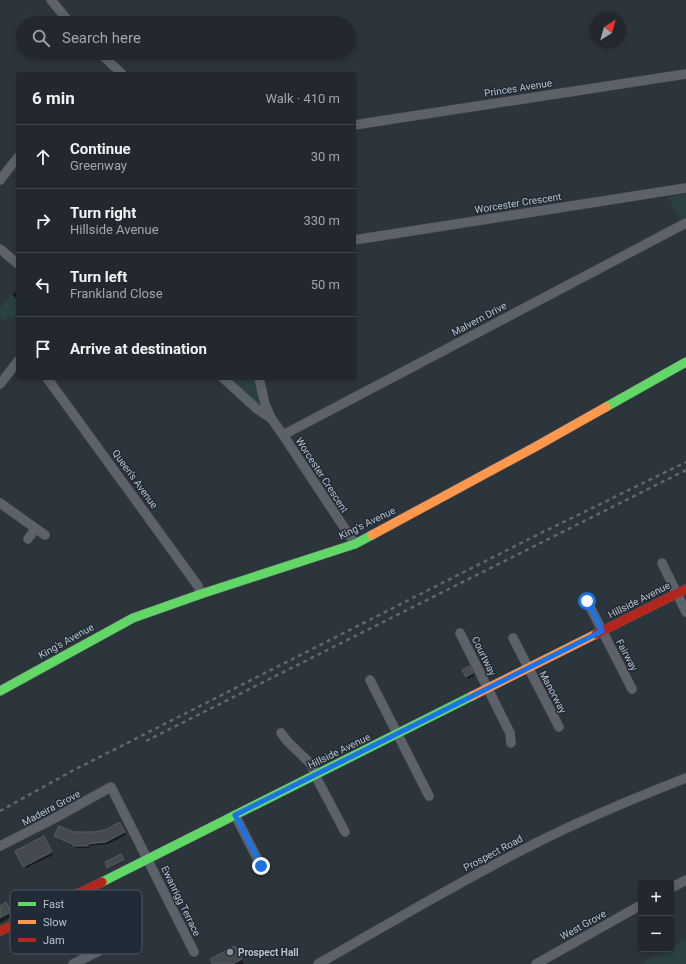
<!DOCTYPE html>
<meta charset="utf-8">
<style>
:root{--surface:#22282d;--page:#2e3439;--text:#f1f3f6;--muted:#a2a6aa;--line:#3f4449}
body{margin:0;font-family:Roboto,sans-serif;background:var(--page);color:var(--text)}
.controls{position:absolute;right:12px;bottom:12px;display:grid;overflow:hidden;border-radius:4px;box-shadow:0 2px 6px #0003}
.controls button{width:36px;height:36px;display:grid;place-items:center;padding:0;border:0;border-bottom:1px solid var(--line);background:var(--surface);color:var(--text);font:20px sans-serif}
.compass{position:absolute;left:590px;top:12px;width:36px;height:36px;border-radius:50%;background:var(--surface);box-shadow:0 2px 6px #0003;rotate:37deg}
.stop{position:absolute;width:12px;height:12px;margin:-9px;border:3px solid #1a73e8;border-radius:50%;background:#fff}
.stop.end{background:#1a73e8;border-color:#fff;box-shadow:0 1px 4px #0008}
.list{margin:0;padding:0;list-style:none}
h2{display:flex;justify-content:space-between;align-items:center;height:52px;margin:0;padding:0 16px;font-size:17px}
h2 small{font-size:13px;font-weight:400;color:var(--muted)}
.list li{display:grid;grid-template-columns:26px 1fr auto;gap:12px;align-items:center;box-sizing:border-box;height:64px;padding:0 16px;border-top:1px solid var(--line)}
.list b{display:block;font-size:15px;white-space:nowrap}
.list p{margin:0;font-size:13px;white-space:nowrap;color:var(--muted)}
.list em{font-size:13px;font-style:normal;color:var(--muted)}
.icon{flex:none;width:22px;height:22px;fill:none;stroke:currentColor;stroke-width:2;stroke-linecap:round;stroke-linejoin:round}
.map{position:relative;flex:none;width:686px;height:964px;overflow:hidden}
.search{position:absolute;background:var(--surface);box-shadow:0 2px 6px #0003;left:16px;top:16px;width:340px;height:44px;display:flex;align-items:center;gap:10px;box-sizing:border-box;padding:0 14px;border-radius:22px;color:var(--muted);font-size:15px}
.panel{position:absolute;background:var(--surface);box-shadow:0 2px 6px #0003;left:16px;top:72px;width:340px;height:308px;border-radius:4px}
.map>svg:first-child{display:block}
.green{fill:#2a4042}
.shadow{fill:#0007}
.building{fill:#444a50;stroke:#555c63}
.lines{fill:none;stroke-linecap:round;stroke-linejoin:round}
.street-casing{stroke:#4b5156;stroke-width:10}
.fast-casing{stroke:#4b5156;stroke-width:10}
.slow-casing{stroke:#4b5156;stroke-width:10}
.jam-casing{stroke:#4b5156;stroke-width:10}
.street{stroke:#5d626a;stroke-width:9}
.fast{stroke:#63d668;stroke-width:9}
.slow{stroke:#ff974d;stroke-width:9}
.jam{stroke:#b3261e;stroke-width:9}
.rail{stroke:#62676e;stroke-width:2.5;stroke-dasharray:4 4;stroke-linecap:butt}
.route{stroke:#1a73e8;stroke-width:5}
.poi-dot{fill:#87909a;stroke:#202b37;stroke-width:1.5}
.labels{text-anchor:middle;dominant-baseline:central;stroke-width:3;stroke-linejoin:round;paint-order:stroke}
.street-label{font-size:10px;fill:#b8c1cc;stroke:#202b37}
.poi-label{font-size:10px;font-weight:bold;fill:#b8c1cc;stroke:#202b37;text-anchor:start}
.key{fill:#202b37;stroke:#4e5864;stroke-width:1}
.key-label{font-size:11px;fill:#b8c1cc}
</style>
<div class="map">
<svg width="686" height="964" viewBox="0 0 686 964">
<rect width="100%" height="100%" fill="#2d353c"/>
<path class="green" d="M686,194V219L681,221L668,197Z
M11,294L18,300V312L13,319L9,316L5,321L0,317V308Z
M228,378H256L262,410Z
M686,939V964H640L667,949H671V947Z"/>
<path class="shadow" d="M18,289V300L13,295Z
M470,668L474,676L468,679L464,671Z
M120,824L126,835L108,844L89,846V848H76L57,838L55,836L74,833H93L105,831Z
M43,837L53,855L26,868L17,851Z
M121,856L123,862L109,868L106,862Z
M6,904L13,916L0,923V907Z
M235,947L244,964H214Z"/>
<path class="building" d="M470,666L473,673L466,677L462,670Z
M118,823H120L125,832L106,842L88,844V846H73V845L54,836L59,826L74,832H93L105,830Z
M44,836L52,852L23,867L15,851Z
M121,854L124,860L107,868L105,862Z
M6,902L11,912L0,918V906Z
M235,946L242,959L233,964H213L210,959Z"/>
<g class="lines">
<g class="street-casing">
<path id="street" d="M51,0L70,23
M100,53L122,74
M354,125L686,74
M0,180L18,157
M354,240L686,188
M0,249L18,264
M47,378L198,586L201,594
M223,378L257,409L271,418L283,435L355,544
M259,378L265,404L271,418
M0,384L18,361
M283,435L686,223
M0,503L45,535
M28,539L35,529
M662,563L686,612
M587,601L632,689
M460,633L510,733L511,743
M513,638L559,727
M370,680L429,796
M281,733L288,742L312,765L315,775L345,832
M235,815L261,866
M0,846L53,819L111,787L194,952
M671,888L686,880
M73,964L109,946
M318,964C390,923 462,880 536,843C584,819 635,798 686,778
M536,964L641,905"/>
</g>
<g class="fast-casing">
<path id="fast" d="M606,407L686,362
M0,691L133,618L201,594L355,544L372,535
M102,882L472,696"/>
</g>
<g class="slow-casing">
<path id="slow" d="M372,535L535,447L606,407
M472,696L596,634"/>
</g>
<g class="jam-casing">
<path id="jam" d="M596,634L686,589
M0,931L102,882"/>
</g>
<use href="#street" class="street"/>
<use href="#fast" class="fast"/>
<use href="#slow" class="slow"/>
<use href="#jam" class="jam"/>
<path class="rail" d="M146,741L686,470
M0,811L72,771L527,540L686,462"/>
</g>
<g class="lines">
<path class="route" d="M261,866L235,815L602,631L587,601"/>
</g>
<circle class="poi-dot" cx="230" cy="952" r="4"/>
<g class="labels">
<g class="street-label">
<text transform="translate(518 88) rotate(-9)">Princes Avenue</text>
<text transform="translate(518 203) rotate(-9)">Worcester Crescent</text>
<text transform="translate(479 319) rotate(-28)">Malvern Drive</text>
<text transform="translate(322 475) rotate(57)">Worcester Crescent</text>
<text transform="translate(135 479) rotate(54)">Queen's Avenue</text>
<text transform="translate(367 523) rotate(-26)">King's Avenue</text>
<text transform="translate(639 600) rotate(-27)">Hillside Avenue</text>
<text transform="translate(66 641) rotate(-29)">King's Avenue</text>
<text transform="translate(627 655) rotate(62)">Fairway</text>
<text transform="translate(484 656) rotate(64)">Courtway</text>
<text transform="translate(553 692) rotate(62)">Manorway</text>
<text transform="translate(339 751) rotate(-26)">Hillside Avenue</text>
<text transform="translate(51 808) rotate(-28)">Madeira Grove</text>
<text transform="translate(493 853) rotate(-28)">Prospect Road</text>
<text transform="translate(181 901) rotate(64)">Ewanrigg Terrace</text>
<text transform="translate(583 925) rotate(-29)">West Grove</text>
</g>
<g class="poi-label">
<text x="238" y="952">Prospect Hall</text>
</g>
</g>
<rect x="10" y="890" width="132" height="64" rx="6" class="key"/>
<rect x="18" y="902" width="18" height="4" fill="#63d668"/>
<rect x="18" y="920" width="18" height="4" fill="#ff974d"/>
<rect x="18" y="938" width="18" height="4" fill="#b3261e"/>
<g class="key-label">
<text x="43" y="908">Fast</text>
<text x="43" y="926">Slow</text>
<text x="43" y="944">Jam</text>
</g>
</svg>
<div class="controls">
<button>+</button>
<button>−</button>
</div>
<svg class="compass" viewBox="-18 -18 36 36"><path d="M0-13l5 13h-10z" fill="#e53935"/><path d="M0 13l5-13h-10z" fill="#a2a6aa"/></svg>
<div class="stop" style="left:587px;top:601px"></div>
<div class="stop end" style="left:261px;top:866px"></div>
<div class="search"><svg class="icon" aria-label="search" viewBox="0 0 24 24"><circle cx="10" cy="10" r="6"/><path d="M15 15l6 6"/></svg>Search here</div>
<section class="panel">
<h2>6 min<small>Walk · 410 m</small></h2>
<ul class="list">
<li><svg class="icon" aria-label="ahead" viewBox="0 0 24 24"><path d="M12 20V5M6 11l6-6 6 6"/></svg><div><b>Continue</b><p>Greenway</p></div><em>30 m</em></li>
<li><svg class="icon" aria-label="right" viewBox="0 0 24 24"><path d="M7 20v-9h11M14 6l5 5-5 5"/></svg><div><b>Turn right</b><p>Hillside Avenue</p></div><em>330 m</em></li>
<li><svg class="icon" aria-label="left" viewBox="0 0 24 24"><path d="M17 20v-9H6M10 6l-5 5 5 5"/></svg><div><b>Turn left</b><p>Frankland Close</p></div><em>50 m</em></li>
<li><svg class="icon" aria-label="arrive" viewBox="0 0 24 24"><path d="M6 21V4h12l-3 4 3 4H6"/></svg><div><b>Arrive at destination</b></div></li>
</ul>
</section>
</div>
